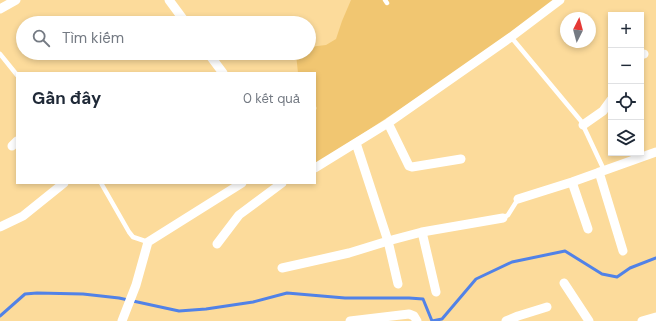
<!DOCTYPE html>
<html lang="vi">
<meta charset="utf-8">
<style>
:root{--surface:#fff;--page:#f6f6f7;--text:#1f2937;--muted:#747a83;--line:#e0e1e3}
body{margin:0;font-family:"DM Sans",sans-serif;background:var(--page);color:var(--text)}
.controls{position:absolute;right:12px;top:12px;display:grid;overflow:hidden;border-radius:0px;box-shadow:0 2px 6px #0003}
.controls button{width:36px;height:36px;display:grid;place-items:center;padding:0;border:0;border-bottom:1px solid var(--line);background:var(--surface);color:var(--text);font:20px sans-serif}
.compass{position:absolute;left:560px;top:12px;width:36px;height:36px;border-radius:50%;background:var(--surface);box-shadow:0 2px 6px #0003;rotate:6deg}
.list{margin:0;padding:0;list-style:none}
h2{display:flex;justify-content:space-between;align-items:center;height:52px;margin:0;padding:0 16px;font-size:17px}
h2 small{font-size:13px;font-weight:400;color:var(--muted)}
.icon{flex:none;width:22px;height:22px;fill:none;stroke:currentColor;stroke-width:2;stroke-linecap:round;stroke-linejoin:round}
.map{position:relative;flex:none;width:656px;height:321px;overflow:hidden}
.search{position:absolute;background:var(--surface);box-shadow:0 2px 6px #0003;left:16px;top:16px;width:300px;height:44px;display:flex;align-items:center;gap:10px;box-sizing:border-box;padding:0 14px;border-radius:22px;color:var(--muted);font-size:15px}
.panel{position:absolute;background:var(--surface);box-shadow:0 2px 6px #0003;left:16px;top:72px;width:300px;height:112px;border-radius:0px}
.map>svg:first-child{display:block}
.green{fill:#f1c671}
.lines{fill:none;stroke-linecap:round;stroke-linejoin:round}
.stream{stroke:#5182e7;stroke-width:3}
.lane{stroke:#fff;stroke-width:4.5}
.street{stroke:#fff;stroke-width:9}
</style>
<div class="map">
<svg width="656" height="321" viewBox="0 0 656 321">
<rect width="100%" height="100%" fill="#fcdb9b"/>
<path class="green" d="M351,0H554C477,58 397,113 315,164V112L317,108L315,105V73H298L296,54L309,53V47L326,45L336,39L342,21Z"/>
<g class="lines">
<path class="stream" d="M0,316L25,294L37,293L83,294L119,298L179,311L206,309L253,302L287,293L345,298H409L423,299L432,321L442,319L476,279L512,262L565,251L602,274L617,277L630,268L656,258"/>
<path class="lane" d="M385,0L387,3
M511,37L581,121L604,170
M0,54L17,75
M101,183L129,232L133,237L148,242
M503,218L508,215L518,199"/>
<path class="street" d="M169,0L186,23
M0,9L16,0
M208,53L223,73
M641,55L644,54
M388,123L409,166L412,167L461,159
M583,125L603,111L611,100
M356,143L388,241L398,284
M12,146L17,141
M315,168L388,123L511,37L560,0
M599,172L623,251
M572,182L588,229
M518,199L572,182L656,152
M0,227L23,216L64,183
M422,232L436,292
M217,244L239,215L282,183
M282,268L349,253L388,241L422,232L503,218
M564,283L589,321
M122,321L136,285L148,242L242,183
M350,321L409,314L414,316L417,321
M506,321L518,316L547,307
M642,321L656,317"/>
</g>
</svg>
<div class="controls">
<button>+</button>
<button>−</button>
<button><svg class="icon" aria-label="locate" viewBox="0 0 24 24"><circle cx="12" cy="12" r="6"/><path d="M12 2v4M12 18v4M2 12h4M18 12h4"/></svg></button>
<button><svg class="icon" aria-label="layers" viewBox="0 0 24 24"><path d="M12 4l9 5-9 5-9-5zM3 14l9 5 9-5"/></svg></button>
</div>
<svg class="compass" viewBox="-18 -18 36 36"><path d="M0-13l5 13h-10z" fill="#e53935"/><path d="M0 13l5-13h-10z" fill="#747a83"/></svg>
<div class="search"><svg class="icon" aria-label="search" viewBox="0 0 24 24"><circle cx="10" cy="10" r="6"/><path d="M15 15l6 6"/></svg>Tìm kiếm</div>
<section class="panel">
<h2>Gần đây<small>0 kết quả</small></h2>
<ul class="list">
</ul>
</section>
</div>
